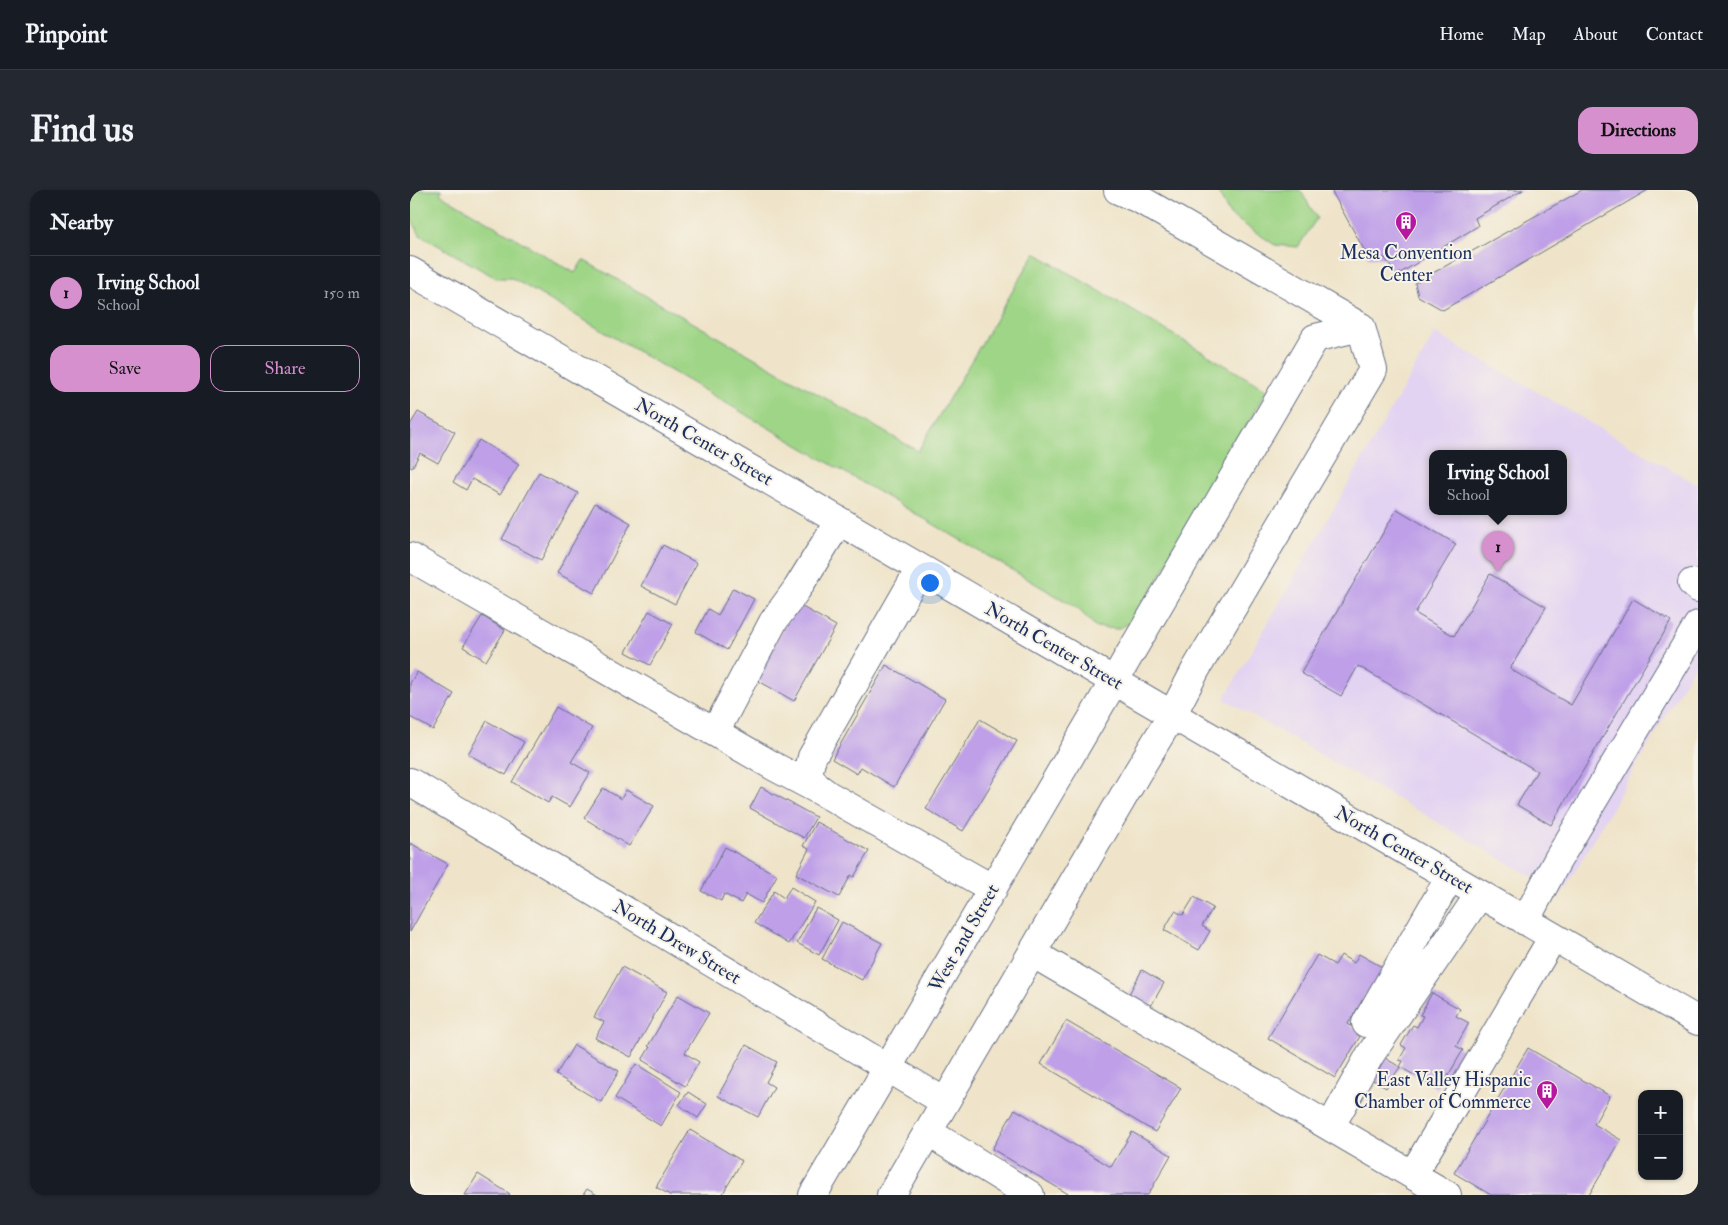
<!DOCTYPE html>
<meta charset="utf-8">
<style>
:root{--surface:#171b24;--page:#242831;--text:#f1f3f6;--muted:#9ea1a6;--line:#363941;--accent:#d690ce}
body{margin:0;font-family:"IM FELL Double Pica",serif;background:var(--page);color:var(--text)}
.controls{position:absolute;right:15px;bottom:15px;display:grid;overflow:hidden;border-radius:10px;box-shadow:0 1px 4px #0004}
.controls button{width:45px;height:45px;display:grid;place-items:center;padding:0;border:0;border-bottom:1px solid var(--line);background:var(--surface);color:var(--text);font:25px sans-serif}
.you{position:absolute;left:519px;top:392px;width:18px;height:18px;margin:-12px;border:4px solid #fff;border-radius:50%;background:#1a73e8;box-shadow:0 0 0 8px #1a73e833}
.badge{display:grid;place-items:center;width:32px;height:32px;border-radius:50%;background:var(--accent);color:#111;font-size:16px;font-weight:700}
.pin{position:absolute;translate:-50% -41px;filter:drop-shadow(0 1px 2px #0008)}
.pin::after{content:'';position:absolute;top:26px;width:18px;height:15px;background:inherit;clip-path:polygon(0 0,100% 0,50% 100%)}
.popup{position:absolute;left:1019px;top:260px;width:138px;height:65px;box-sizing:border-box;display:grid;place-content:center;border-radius:10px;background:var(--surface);filter:drop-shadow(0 1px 4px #0005);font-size:16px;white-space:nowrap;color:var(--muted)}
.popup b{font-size:19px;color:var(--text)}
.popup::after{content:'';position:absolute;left:50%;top:100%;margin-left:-10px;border:10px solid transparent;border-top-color:var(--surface)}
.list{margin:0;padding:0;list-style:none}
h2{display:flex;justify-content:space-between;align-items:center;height:65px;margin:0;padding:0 20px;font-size:21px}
h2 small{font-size:16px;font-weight:400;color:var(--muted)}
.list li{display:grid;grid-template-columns:32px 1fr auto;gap:15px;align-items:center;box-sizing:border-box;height:75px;padding:0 20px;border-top:1px solid var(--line)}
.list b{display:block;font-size:19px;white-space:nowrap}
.list p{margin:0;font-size:16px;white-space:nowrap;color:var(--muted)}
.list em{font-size:16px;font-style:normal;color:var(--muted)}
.actions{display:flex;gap:10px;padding:15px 20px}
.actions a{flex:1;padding:11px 0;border:1px solid var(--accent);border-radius:15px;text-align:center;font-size:18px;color:var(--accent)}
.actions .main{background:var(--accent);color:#111}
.map{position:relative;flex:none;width:1288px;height:1005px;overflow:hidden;border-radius:15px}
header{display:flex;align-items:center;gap:30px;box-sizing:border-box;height:70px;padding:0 25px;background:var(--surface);border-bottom:1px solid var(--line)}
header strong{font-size:24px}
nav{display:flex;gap:28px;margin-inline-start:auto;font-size:18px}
.intro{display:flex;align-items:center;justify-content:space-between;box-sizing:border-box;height:120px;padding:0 30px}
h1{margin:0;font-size:35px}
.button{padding:12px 22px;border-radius:15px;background:var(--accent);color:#111;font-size:18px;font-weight:700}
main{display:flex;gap:30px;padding:0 30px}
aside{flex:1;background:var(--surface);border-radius:15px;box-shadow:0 1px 4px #0004}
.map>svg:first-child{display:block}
.built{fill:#e3d3f2;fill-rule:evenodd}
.green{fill:#9fd586;stroke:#5d8272}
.building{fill:#be9fe8}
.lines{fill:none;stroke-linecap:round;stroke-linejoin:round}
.minor-casing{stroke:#656e83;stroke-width:30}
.minor{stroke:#fff;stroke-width:28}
.labels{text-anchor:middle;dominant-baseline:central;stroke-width:4;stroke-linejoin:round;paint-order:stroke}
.poi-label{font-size:19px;fill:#1b2f5e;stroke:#f7f3e8}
.street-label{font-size:19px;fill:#1b2f5e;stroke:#f7f3e8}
</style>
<header>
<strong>Pinpoint</strong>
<nav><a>Home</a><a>Map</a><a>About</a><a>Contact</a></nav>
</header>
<div class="intro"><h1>Find us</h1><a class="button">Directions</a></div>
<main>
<aside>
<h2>Nearby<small></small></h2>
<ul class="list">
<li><span class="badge">1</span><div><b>Irving School</b><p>School</p></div><em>150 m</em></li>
</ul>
<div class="actions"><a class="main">Save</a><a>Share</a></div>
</aside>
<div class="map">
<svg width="1288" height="1005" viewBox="0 0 1288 1005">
<rect width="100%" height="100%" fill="#f7f3e8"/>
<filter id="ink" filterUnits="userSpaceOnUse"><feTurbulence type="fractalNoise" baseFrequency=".02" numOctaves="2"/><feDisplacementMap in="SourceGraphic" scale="10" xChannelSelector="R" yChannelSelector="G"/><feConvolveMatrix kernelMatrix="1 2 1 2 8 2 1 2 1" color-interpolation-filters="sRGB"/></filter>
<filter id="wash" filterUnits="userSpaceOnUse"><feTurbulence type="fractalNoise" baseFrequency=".0096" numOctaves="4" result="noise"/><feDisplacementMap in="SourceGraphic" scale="20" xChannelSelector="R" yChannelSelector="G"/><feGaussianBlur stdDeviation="1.12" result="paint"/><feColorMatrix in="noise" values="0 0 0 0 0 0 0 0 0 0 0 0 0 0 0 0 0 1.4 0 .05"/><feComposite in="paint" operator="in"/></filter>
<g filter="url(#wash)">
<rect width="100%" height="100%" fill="#efe4c9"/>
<path class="built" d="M1025,143L1288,295V469L1152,704L814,509ZM1023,263H1153V321H1023Z"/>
<path class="green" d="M0,0H32L30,4L165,83L173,70L508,261L625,63L857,200L724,431L707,439L686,437L667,418L102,88H86L10,45L0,26Z
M807,0H890L907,28L888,57L865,55L820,25Z"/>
<g id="blocks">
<path class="building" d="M921,0H1113L1065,28L1068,36L987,85L975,68L958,67Z
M1172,0H1238L1033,120L1008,106L1005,93Z
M8,222L45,242L28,273L10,263L2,278L0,277V235Z
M69,250L109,274L90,305L62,289L56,300L43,292Z
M129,282L168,303L131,370L92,349Z
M185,313L221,333L184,403L147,383Z
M987,319L1046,354L1005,423L1044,446L1080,384L1136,417L1100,479L1161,515L1223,409L1261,431L1141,635L1107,615L1127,581L948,476L931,506L891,483Z
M253,355L287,373L265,414L231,396Z
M323,398L344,409L317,460L286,442L298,419L308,425Z
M387,414L426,436L384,511L345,489Z
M239,421L263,434L240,475L216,462Z
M72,426L95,440L76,471L53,457Z
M476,475L535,509L484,597L451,577L447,584L422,569Z
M7,482L44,504L23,540L0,527V493Z
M146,517L182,538L161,572L180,583L160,617L142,607L138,613L102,592Z
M570,529L607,551L553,641L516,619Z
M77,531L114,552L96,585L58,564Z
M351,597L406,627L394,648L340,618Z
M193,598L211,609L216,600L244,616L219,656L174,628Z
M406,632L459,661L444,687L441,685L429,707L386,684L399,659L393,656Z
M0,653L38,674L0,742Z
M315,657L367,685L352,713L336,704L331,713L314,704L311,711L291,701Z
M381,697L405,712L379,754L344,733L364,701L374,708Z
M784,707L803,718L792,736L800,741L789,760L754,740L765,721L773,725Z
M406,718L428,730L409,765L387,753Z
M432,732L472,753L452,790L412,769Z
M949,764L979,781L963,808L956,804L938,834L952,843L925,888L858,848L907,765L925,775L931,765L944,773Z
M212,777L257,802L221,867L185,848L194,832L184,827Z
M732,780L754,793L741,816L719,804Z
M1022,803L1050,819L1046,826L1059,833L1046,856L1053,860L1035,891L1032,889L1027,898L990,877L993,871L989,870L996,858L991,855L1003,835L1007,837L1013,826L1010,825Z
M268,805L299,823L275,863L289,872L275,896L232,870L240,857L238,856Z
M656,831L771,898L745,942L631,874Z
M164,855L209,881L191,912L146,885Z
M336,855L367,872L356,892L364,897L348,927L308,906Z
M1118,858L1200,906L1184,934L1211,950L1179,1005H1081L1044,983Z
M968,864L990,877L976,898L955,885Z
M226,874L271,902L251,936L205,908Z
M278,902L297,914L288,928L269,915Z
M605,919L701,977L722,942L761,965L738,1005H660L582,959Z
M280,940L332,971L312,1005H260L246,997Z
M68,984L100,1004L99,1005H55Z
M177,999L187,1005H173Z"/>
</g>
</g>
<g filter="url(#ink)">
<use href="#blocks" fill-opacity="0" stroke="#656e83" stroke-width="1"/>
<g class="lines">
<g class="minor-casing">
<path id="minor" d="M0,81L1288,831
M0,367L365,577L418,605
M510,379L402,567L398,584L406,596L418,605L583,699
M1282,393L1288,398
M305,542L363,432L387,399L429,331
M0,592L535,912
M1115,731L1147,671L1288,435
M622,763L1037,1005
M956,833L1040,687
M928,923L960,865L1070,704
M518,942L620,1005
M1003,984L1143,747
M403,1005L905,148L951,137
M481,1005L727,583L762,525L786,479L963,180L951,137L731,10L708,0"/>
</g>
<use href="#minor" class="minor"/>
</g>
</g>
<defs>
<g id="building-pin" transform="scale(1.125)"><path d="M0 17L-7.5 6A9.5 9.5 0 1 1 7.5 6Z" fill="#b5179e" stroke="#f7f3e8"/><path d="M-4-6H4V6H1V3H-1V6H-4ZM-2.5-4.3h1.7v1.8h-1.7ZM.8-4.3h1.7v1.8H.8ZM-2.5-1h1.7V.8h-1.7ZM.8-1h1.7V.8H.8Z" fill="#fff"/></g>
</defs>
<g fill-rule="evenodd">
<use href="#building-pin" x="996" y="32"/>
<use href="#building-pin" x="1137" y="901"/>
</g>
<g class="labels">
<g class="poi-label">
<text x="996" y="63">Mesa Convention<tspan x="996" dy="22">Center</tspan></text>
<text x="1121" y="890" text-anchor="end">East Valley Hispanic<tspan x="1121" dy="22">Chamber of Commerce</tspan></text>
</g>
<g class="street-label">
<text transform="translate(294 252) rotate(30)">North Center Street</text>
<text transform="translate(644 456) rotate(30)">North Center Street</text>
<text transform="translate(994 660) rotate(30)">North Center Street</text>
<text transform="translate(554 748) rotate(-60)">West 2nd Street</text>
<text transform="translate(267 752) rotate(31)">North Drew Street</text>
</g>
</g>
</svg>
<div class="controls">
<button>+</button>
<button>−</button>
</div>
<div class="you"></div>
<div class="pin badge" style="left:1088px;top:382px">1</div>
<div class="popup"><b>Irving School</b>School</div>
</div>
</main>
